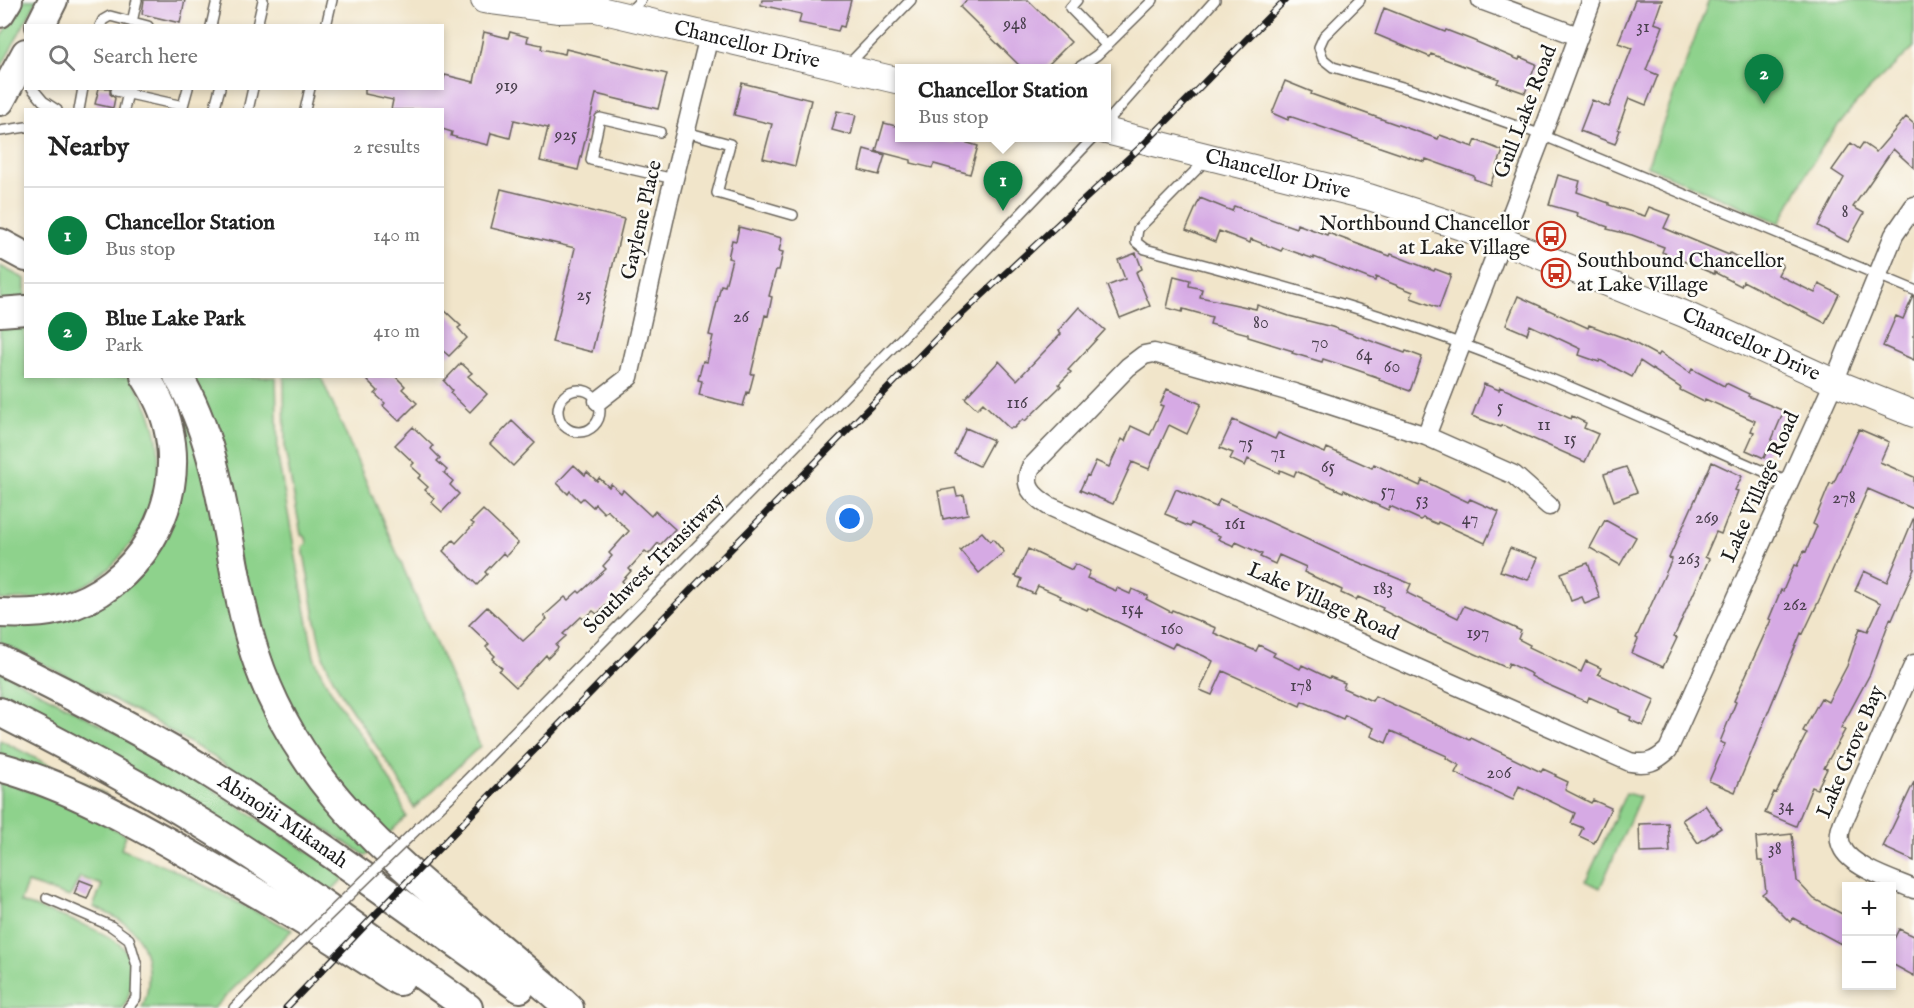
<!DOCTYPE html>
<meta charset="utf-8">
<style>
:root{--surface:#fff;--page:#f2f2f2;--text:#222;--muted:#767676;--line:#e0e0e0;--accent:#0b8043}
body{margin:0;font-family:"IM FELL English",serif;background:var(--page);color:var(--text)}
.controls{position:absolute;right:18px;bottom:18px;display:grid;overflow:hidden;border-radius:0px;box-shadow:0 3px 9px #0003}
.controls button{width:54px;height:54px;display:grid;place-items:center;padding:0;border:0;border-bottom:2px solid var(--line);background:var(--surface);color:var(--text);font:30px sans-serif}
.you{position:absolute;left:850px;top:519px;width:21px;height:21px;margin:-15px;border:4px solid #fff;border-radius:50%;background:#1a73e8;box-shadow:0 0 0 9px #1a73e833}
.badge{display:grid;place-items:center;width:39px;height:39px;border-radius:50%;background:var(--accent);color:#fff;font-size:20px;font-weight:700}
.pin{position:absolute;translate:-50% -50px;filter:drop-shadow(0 2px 3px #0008)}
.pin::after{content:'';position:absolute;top:32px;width:21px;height:18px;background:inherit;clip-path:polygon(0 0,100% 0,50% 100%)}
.popup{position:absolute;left:895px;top:64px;width:216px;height:78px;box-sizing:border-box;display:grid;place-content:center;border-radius:0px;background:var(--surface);filter:drop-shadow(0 2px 4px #0005);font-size:20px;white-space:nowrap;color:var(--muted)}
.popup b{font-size:22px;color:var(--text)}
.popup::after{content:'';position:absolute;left:50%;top:100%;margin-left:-12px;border:12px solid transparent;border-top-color:var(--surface)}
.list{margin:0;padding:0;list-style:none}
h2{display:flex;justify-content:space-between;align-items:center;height:78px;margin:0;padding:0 24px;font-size:26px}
h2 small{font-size:20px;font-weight:400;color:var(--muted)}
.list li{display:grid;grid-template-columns:39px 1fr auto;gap:18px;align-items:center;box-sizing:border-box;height:96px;padding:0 24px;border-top:2px solid var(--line)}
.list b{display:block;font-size:22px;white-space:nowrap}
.list p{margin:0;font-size:20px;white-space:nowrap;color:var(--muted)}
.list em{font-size:20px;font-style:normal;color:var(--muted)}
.icon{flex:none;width:33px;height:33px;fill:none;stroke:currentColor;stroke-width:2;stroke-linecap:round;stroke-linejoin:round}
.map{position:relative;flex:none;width:1914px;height:1008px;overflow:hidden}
.search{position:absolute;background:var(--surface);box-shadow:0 3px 9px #0003;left:24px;top:24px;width:420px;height:66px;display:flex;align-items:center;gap:15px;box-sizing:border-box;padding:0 21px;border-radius:0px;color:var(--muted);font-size:22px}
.panel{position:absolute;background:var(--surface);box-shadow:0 3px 9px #0003;left:24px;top:108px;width:420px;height:270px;border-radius:0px}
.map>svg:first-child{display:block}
.green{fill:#8ed28c;stroke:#557754;stroke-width:1.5}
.building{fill:#d6aae4}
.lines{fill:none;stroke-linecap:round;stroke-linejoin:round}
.lane-casing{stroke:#676259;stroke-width:12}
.street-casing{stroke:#676259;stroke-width:21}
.secondary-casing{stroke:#676259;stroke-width:28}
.primary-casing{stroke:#676259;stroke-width:32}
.lane{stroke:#fff;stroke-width:9}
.street{stroke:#fff;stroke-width:18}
.secondary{stroke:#fff;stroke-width:26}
.primary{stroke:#fff;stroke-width:28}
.rail-casing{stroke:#1c1c1c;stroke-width:7}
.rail{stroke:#fdfcf7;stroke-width:4.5;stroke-dasharray:14;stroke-linecap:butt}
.lane-bridge-casing{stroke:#676259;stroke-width:12;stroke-linecap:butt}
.lane-bridge{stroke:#fff;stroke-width:9}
.labels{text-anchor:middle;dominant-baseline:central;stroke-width:5;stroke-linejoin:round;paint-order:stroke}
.number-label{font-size:18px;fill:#4a404e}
.street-label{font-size:21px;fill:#1c1c1c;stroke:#fdfcf7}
.poi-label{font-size:21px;fill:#1c1c1c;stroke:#fdfcf7;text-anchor:end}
</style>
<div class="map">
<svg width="1914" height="1008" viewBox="0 0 1914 1008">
<rect width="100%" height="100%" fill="#fdfcf7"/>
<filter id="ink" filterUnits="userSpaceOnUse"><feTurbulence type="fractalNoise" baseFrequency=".0167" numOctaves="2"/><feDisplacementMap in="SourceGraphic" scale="12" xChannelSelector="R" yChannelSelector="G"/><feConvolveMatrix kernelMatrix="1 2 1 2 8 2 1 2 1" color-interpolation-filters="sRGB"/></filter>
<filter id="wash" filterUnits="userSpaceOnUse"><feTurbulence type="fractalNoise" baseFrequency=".008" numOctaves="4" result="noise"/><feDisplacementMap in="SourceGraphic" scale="24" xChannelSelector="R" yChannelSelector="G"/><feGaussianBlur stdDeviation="1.35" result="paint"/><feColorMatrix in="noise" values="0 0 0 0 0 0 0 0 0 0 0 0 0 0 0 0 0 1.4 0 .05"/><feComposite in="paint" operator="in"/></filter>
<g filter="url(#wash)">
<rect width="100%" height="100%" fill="#f1e5ca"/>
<path class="green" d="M23,0H37L0,69V40Z
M1709,0H1914V47C1888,72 1861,95 1839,124C1815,154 1798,189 1780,223L1647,166Z
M0,266L25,279V303L0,304Z
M25,324L26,376L130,377C170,432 169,501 123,553C112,567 98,580 81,587C55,600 28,599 0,600V325Z
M156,377H165L192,428L245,650L371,851L366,856L212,756L145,716L0,642V620L62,616L168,524Z
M188,377H276L278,458L314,657C337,715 388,758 406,817L386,836L325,765L273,681Z
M284,377H321L480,746L414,808L394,772L342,695L331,674L323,656L318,634L303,547L307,544L306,538L301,534L285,449Z
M0,671L167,760L346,876L326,896L0,701Z
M0,740L107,795L0,760Z
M0,782C44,793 86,813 126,835L121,849L170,868L292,930L214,1008H142C153,983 150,943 127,925C117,917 105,912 93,907L102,885L80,877L70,897L27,883L20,902C46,912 109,929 125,950C130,958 131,968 131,977C131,988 129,999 123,1008H0Z
M1626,793L1640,797L1600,888L1586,881Z"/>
<g id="blocks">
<path class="building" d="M144,0H185L180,23L142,14Z
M762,0H851L844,27L840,26L838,31L799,23L801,14L761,5Z
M967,0H1028L1071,42L1044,69H1023L960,7Z
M1635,0H1662L1654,23L1663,26L1646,70L1658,75L1646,105L1629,98L1618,129L1620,130L1615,144L1580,131L1592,100L1609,107L1615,92L1632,48L1618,43Z
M1384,8L1445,32L1446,30L1472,40L1519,60L1520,57L1536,64L1525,93L1497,83L1499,79L1480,72L1431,54L1430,57L1375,34Z
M484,32L508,38L510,32L528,37L527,42L542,45L541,49L565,54L566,49L667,74L658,109L596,94L578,170L540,161L548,128L514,120L510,138L491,133L488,145L451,136L452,132L442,129V110H391L393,100L365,94V88H442V79H444L445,75L474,82Z
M1285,81L1312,92L1311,94L1438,139L1440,135L1473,147L1476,140L1503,151L1490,185L1474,179V176L1426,159L1425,162L1412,158L1289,116L1288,120L1272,113Z
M742,83L811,100L795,166L763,158L772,124L734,115Z
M99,88H110V94L115,98L113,108L95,104Z
M837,111L856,115L851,135L832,130Z
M1906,117L1914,124V168L1893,149L1853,207L1864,213L1848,242L1818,226L1844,178L1832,170L1851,143L1859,149L1863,143L1876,152Z
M884,123L900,127V138H932L954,143L955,139L978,146L970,174L934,164L932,168L911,163V160L876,151Z
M864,149L885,155L879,175L859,170Z
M1558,175L1580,181L1577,192L1609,203V205L1645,216L1649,207L1670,215L1664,228L1729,255L1730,253L1757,268L1763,255L1783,265L1778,275L1815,293L1819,284L1839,294L1825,323L1743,281L1741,286L1714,272V274L1662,252L1664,247L1632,235L1607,229L1608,227L1577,216L1578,213L1549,205Z
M501,189L624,219L592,352L552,342L575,248L491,228Z
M1200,198L1232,211L1234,206L1296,228L1297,224L1327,235L1328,233L1390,256L1391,254L1434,271L1435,269L1451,275L1439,308L1411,298L1413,292L1376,277L1375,281L1314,257V259L1283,248L1281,251L1251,239L1250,243L1219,231L1215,242L1186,230Z
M739,227L782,238L779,251L783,252L779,270H776L769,296L772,297L768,316L765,315L751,374H754L749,393L747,392L743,406L699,395L702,381L698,380L703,361L707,362L713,336L709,335L713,319L721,285L725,286L732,259L728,258L732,240L736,241Z
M1136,253L1142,269L1136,272L1150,306L1120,318L1107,286L1125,279L1118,260Z
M1174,276L1190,280L1189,286L1202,289L1200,297L1256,309L1257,305L1289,316L1332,327L1405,353L1406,351L1422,357L1410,391L1379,380L1380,378L1351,368L1323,359L1322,362L1292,353L1293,351L1248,337V334L1210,324L1212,317L1183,309L1182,312L1167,308Z
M1518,296L1588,328L1589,325L1627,339L1658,356L1660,353L1690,373L1692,369L1724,386L1726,383L1749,394L1748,396L1784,411L1764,458L1746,450L1754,432L1751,431L1755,421L1705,399L1704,402L1680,390L1681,388L1640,361L1632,377L1600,360L1599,362L1579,355L1581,349L1530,325L1527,334L1506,325Z
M1913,296L1914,297V360L1883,346L1896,316L1903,319Z
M1079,307L1105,330L1068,370L1071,372L1059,384L1061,386L1025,421L1023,419L1014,428H1009L983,403L977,409L965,398L999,361L1017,380L1061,334L1058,331Z
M442,308L461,326L458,328L467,338L449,356L442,350Z
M461,363L472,373L468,376L487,394L470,412L450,393L452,390L444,381Z
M363,376H395L405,386L402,389L417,403L399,421L383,406L385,403L375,394L378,391Z
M1484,384L1499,390L1500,387L1571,419L1572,416L1586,423L1584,428L1598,434L1585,462L1502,425L1501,427L1472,416Z
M1167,389L1201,404L1187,434L1169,425L1149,469L1132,462L1113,504L1080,490L1087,475L1089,476L1096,461L1109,467L1122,439L1125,441L1131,426L1150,435L1163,406L1160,405Z
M1233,420L1275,439L1278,433L1325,453L1327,448L1372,468L1374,464L1420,486L1422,480L1468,502L1470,499L1499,512L1485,543L1438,522L1437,524L1423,518L1421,520L1390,506L1388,510L1344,490L1343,492L1296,471L1294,476L1280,470L1279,473L1248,459L1245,466L1230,459L1233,453L1220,448Z
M512,421L535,443L513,466L490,444Z
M413,427L433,446L431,449L440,458L437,461L447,470L444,473L453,481L450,485L459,494L442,512L431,502L434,498L425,490L428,487L418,478L421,475L411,466L414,463L395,445Z
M966,428L993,440L979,466L954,454Z
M1859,429L1889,442L1880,462L1914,477V509L1868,489L1822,594L1803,634L1801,633L1735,792L1709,781L1725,744L1720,742L1736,702L1734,701L1771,620L1769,619L1781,590L1783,591L1794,565L1797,566L1804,551L1806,552L1817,526L1813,524L1824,498L1830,483L1833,484Z
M1712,462L1742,476L1735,490L1738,491L1721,534L1716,532L1705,557L1709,559L1674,637L1677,638L1663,667L1632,653L1638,639L1636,638L1672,559L1669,558Z
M574,465L585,475L587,472L597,481L599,478L609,487L611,484L621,493L623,490L651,516L655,511L675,529L660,545L658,543L649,554L645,551L629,569L631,571L622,581L625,584L608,604L597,614L593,611L584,619L581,617L563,634L566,636L556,645L558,648L548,658L546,655L516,687L499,671L502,668L492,659L495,656L486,647L489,644L469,625L487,607L523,641L547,619L544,616L565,597L568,600L578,591L580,593L606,569L603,566L612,556L609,553L629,531L607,510L604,513L595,504L593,507L583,498L580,501L570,491L568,494L557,483Z
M1626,467L1637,492L1614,501L1604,474Z
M955,488L957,496L964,495L968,514L943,519L938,491Z
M1176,489L1216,507L1220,499L1341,555L1411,584L1407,593L1458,618L1464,606L1493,618L1521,631L1518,639L1530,645L1529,647L1581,672L1586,661L1601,668L1598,674L1655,700L1643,726L1630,720L1631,717L1619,712V710L1589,697L1587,702L1544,683L1531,676L1532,674L1509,663L1507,668L1422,630L1382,610L1383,608L1358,597L1356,600L1341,593L1342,590L1304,572L1306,567L1279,555L1275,564L1260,557L1262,554L1236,542L1234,546L1218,539L1220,536L1191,523L1190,527L1176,521L1177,519L1165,514Z
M483,510L518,543L506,556L503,553L485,572L487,574L477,585L443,551L453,540L456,543L474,524L471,522Z
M1914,517V569L1892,620L1890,619L1870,674L1841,728L1845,730L1824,768L1827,769L1817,789L1812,787L1796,826L1765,813L1774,792L1776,793L1807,733L1803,731L1821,698L1828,702L1847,666L1860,628L1868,631L1881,603L1855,591L1864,571L1887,582Z
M1605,520L1636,537L1620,565L1590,548Z
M982,532L990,541L993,539L1004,552L979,573L960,550Z
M1510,548L1538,558L1528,580L1500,571Z
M1028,549L1072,570L1075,564L1090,571L1087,578L1116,591L1117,588L1130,594L1132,589L1148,596L1146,599L1171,612L1172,610L1216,628L1214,633L1256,651L1259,645L1275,653L1273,656L1300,669L1302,665L1329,678L1330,677L1345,683L1343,688L1372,701L1375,696L1470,740L1471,738L1541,772L1543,769L1556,775L1555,776L1568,782L1565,790L1591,803L1593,800L1611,808L1594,843L1579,836L1583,828L1571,823L1575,813L1519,786L1513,800L1455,773L1459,765L1446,758L1447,756L1391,731L1386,743L1371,736L1374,728L1345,715L1343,719L1302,701L1300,706L1223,671L1212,695L1200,690L1213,661L1204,656L1175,643L1172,648L1088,608L1087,610L1060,598L1061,596L1038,586L1034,594L1019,587L1022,579L1015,576Z
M1588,563L1600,598L1585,604L1582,597L1571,601L1561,573Z
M1914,782V861L1883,847Z
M1705,805L1721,828L1698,843L1682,820Z
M1668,823L1670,852L1640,853L1639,824Z
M1792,834L1797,881L1814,899L1846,916V935L1841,944L1793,918L1790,922L1762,894L1766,891L1762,861H1758L1756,838Z
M80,880L93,885L87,899L74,894Z
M1899,929L1914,936V976L1892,964V943Z"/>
</g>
</g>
<g filter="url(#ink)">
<use href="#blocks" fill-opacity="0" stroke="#676259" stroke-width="1.5"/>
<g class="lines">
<g class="lane-casing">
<path id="lane" d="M1077,0L1070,8L1107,46
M1360,0L1324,36L1319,47L1323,59L1333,67L1423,93L1542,135L1914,290
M628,13L641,0
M132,22L137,0
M100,26L103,20L110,16L148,26
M211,26L217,0
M257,26L263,0
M326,26L332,0
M847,66L911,0
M1078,68L1097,55L1153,0
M32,88L43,101L57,110
M116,91L183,106L188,88
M79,110L83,88
M124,110L129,88
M214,110L220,88
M248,110L253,88
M305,110L310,88
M1106,123L1215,0
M0,131L26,127
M660,132L600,118L591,160L674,179
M686,132L730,144L717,193L793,215
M1206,160L1138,229L1136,242L1145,249C1251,277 1358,306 1462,344C1573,385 1680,435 1788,482
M558 411a21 21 0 1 1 42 0a21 21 0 1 1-42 0Z
M449,798L903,337L1093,138
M47,898L111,926L129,939L137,966L136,998L128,1008
M234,1008L265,977"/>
</g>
<g class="street-casing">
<path id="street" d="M1481,0L1578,36
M1592,0L1542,135L1426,436L1294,393L1154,353L1144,355L1128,367L1031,467C1022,486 1033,496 1049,506L1630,762C1647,765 1655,762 1668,750L1834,382L1894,235L1914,206
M598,401L629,377L667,207L709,36
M1426,436L1514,475L1549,506
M1914,664L1848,811C1843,822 1836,835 1842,847C1850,867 1895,881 1914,889"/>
</g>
<g class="secondary-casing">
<g id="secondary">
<path d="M484,0L559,10L595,9"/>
<path id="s1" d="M576,0L596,9L900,81"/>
<path id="s2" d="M1106,131L1369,197L1501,240L1684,314L1834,382L1914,414"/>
</g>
</g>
<g class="primary-casing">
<g id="primary">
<path d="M0,13L8,0"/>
<path d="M40,26L53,0"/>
<path d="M0,101L26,53"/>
<path d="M0,243L26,257"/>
<path d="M0,312L26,310"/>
<path d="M178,376C228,460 225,563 255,654C309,820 449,897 569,1008"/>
<path d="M0,613C20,614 40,614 60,609C138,589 187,505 168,427C164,408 155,392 145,376"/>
<path id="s3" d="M0,660C74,696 147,734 216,777C321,843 419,917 520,988"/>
<path d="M0,712C73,749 145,788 214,831C301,886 384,948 468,1008"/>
<path d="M0,767C70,786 136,824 199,860C267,898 334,938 399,981"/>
</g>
</g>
<use href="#lane" class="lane"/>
<use href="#street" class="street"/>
<use href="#secondary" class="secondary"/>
<use href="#primary" class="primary"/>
<g class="rail-casing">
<path id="rail" d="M286,1008L466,820L947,328L1147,141L1285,0"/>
</g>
<use href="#rail" class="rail"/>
<g class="lane-bridge-casing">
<path id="lane-bridge" d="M265,977L449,798"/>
</g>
<use href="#lane-bridge" class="lane-bridge"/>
</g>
</g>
<defs>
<g id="bus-ring" transform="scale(1.5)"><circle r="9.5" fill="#fdfcf7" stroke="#c8321e" stroke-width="1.5"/><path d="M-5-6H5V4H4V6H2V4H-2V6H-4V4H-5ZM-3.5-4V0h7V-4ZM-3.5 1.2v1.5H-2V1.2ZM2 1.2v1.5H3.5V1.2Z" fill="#c8321e"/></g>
</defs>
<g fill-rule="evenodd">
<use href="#bus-ring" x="1551" y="236"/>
<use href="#bus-ring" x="1556" y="273"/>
</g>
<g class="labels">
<g class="number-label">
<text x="1015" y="24">948</text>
<text x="1643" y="27">31</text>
<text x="507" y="86">919</text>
<text x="566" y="135">925</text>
<text x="1845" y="212">8</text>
<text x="584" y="295">25</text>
<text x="741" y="317">26</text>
<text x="1261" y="323">80</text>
<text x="1320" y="343">70</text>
<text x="1364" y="355">64</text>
<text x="1392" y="367">60</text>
<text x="1017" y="403">116</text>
<text x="1500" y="407">5</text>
<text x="1544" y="425">11</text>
<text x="1570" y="439">15</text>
<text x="1246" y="443">75</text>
<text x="1278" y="453">71</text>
<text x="1328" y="467">65</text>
<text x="1388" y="491">57</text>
<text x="1844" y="498">278</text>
<text x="1422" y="500">53</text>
<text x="1707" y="518">269</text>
<text x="1470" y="519">47</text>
<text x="1235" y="524">161</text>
<text x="1689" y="559">263</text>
<text x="1383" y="589">183</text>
<text x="1795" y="605">262</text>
<text x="1132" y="609">154</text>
<text x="1172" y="629">160</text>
<text x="1478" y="633">197</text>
<text x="1301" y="686">178</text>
<text x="1499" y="773">206</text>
<text x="1786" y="806">34</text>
<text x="1775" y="849">38</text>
</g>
<g class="street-label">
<text stroke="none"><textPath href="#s1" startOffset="177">Chancellor Drive</textPath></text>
<text transform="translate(1526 112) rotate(-69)">Gull Lake Road</text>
<text stroke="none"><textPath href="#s2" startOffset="177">Chancellor Drive</textPath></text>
<text transform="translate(642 220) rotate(-77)">Gaylene Place</text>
<text stroke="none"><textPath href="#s2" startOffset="681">Chancellor Drive</textPath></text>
<text transform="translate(1761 487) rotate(-66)">Lake Village Road</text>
<text transform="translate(654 564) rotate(-45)">Southwest Transitway</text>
<text transform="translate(1323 602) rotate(24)">Lake Village Road</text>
<text transform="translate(1851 752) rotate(-67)">Lake Grove Bay</text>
<text stroke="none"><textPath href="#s3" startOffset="326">Abinojii Mikanah</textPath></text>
</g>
<g class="poi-label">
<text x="1530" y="224">Northbound Chancellor<tspan x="1530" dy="24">at Lake Village</tspan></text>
<text x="1577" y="261" text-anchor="start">Southbound Chancellor<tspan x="1577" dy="24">at Lake Village</tspan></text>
</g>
</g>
</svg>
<div class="controls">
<button>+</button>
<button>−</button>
</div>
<div class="you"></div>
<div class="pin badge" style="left:1003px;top:211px">1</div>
<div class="popup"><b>Chancellor Station</b>Bus stop</div>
<div class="pin badge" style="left:1764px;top:104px">2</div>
<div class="search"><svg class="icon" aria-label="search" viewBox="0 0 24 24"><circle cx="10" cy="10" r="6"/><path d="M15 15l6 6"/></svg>Search here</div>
<section class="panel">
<h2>Nearby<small>2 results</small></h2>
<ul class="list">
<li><span class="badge">1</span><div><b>Chancellor Station</b><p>Bus stop</p></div><em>140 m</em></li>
<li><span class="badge">2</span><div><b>Blue Lake Park</b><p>Park</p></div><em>410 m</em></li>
</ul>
</section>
</div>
